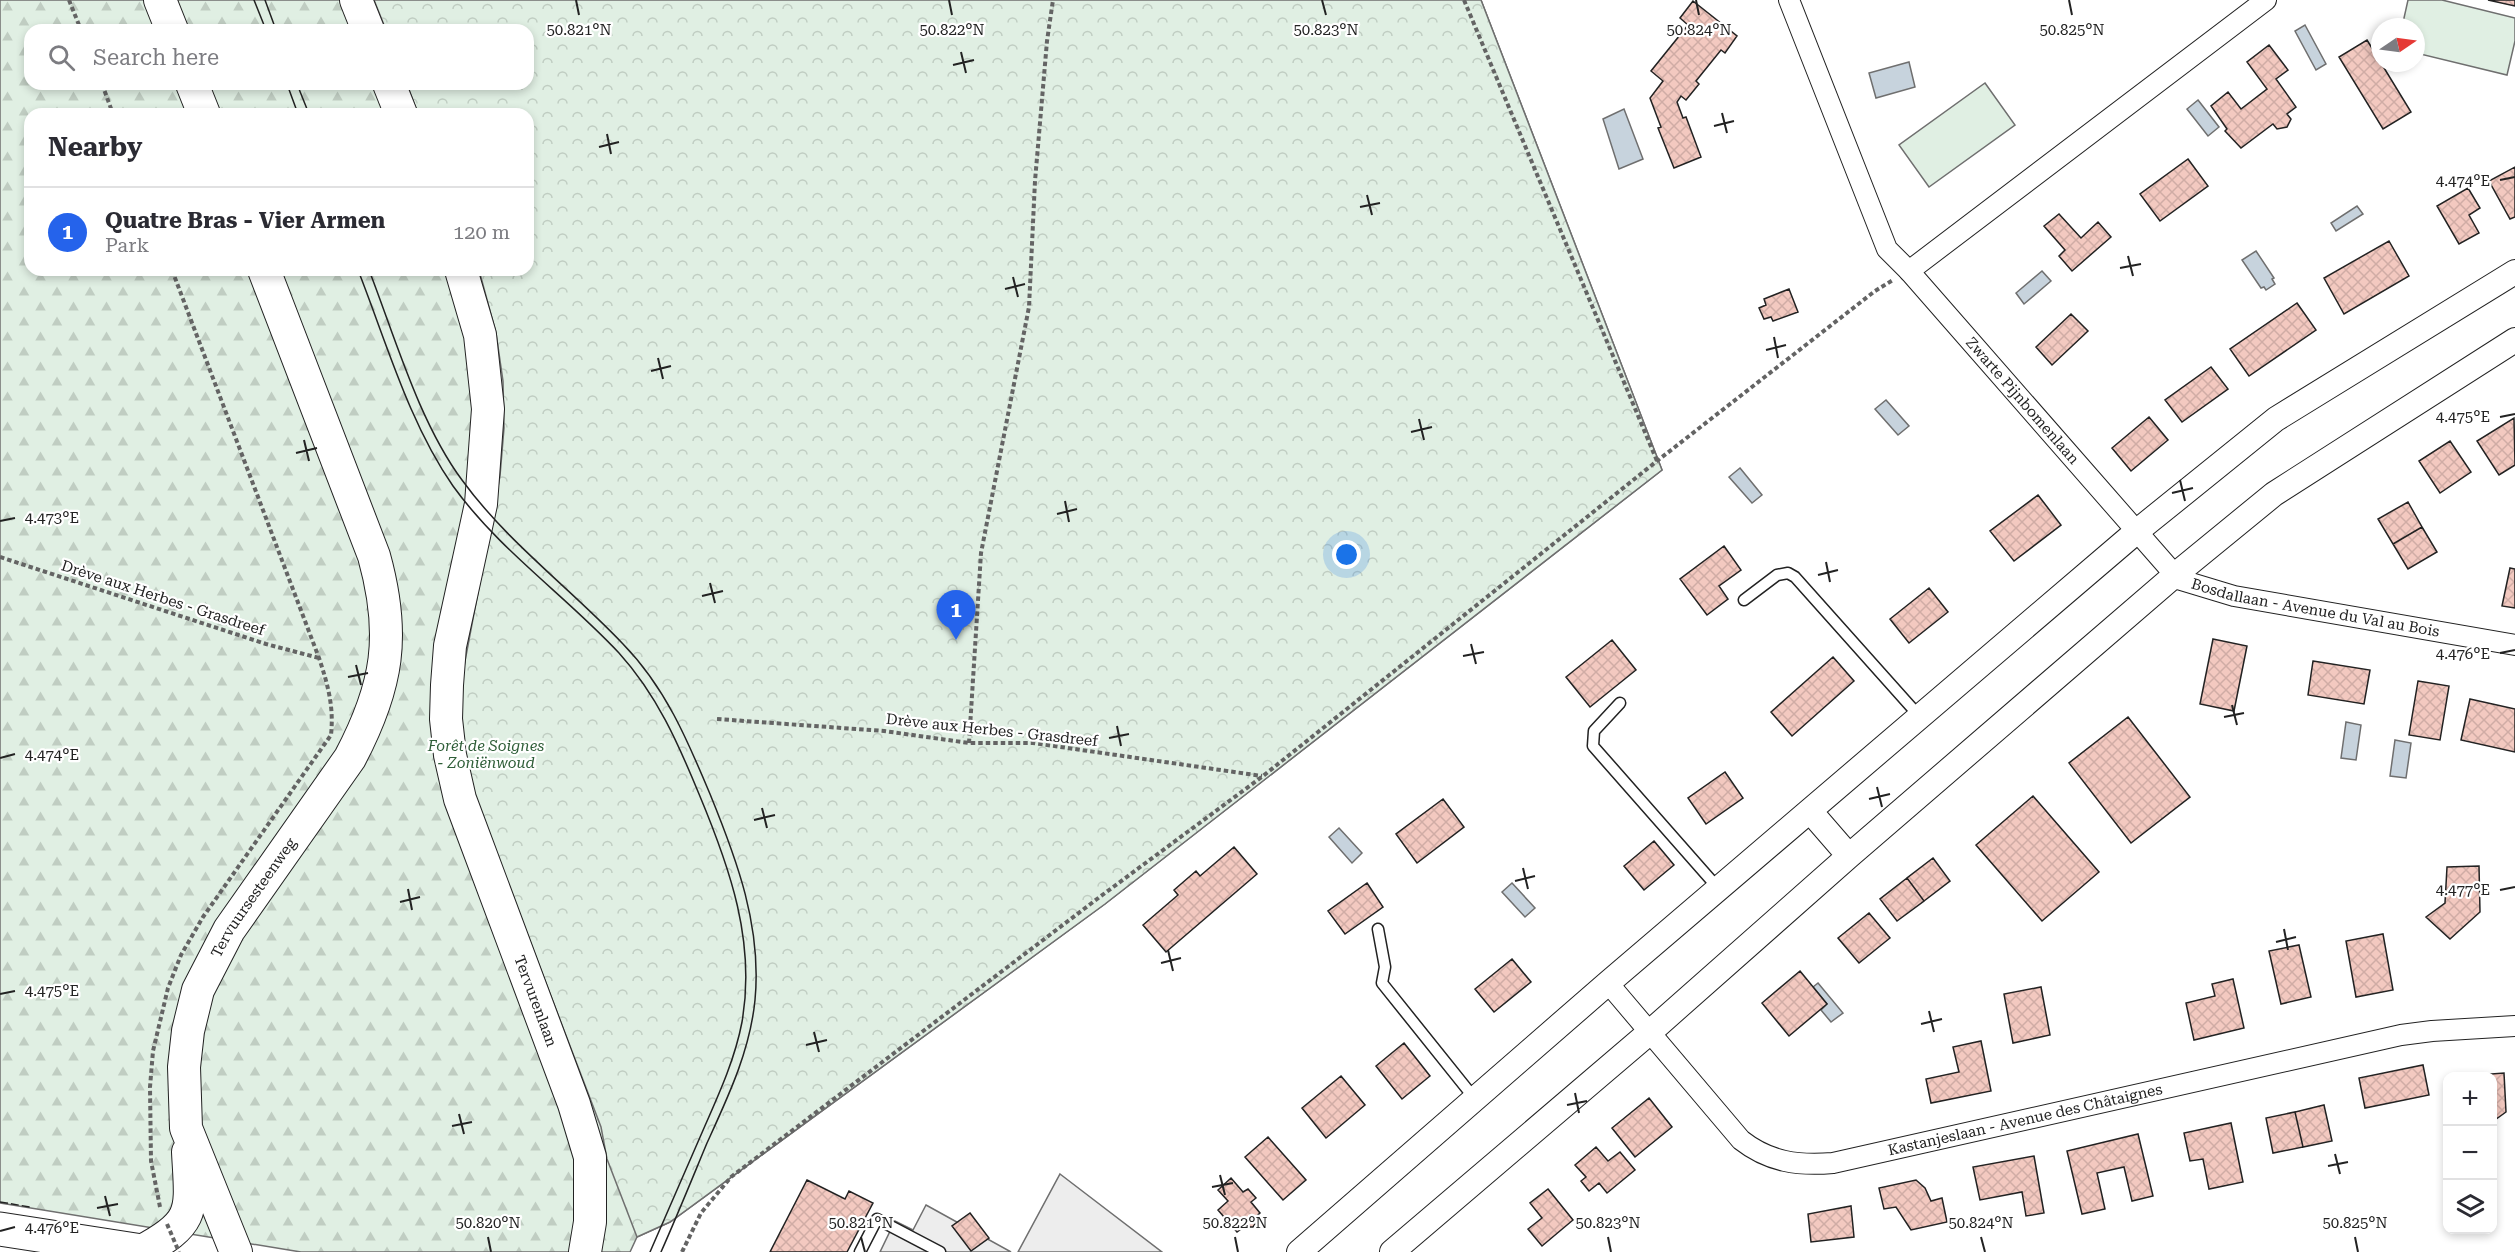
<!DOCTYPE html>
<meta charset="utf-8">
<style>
:root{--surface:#fff;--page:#f7f7f7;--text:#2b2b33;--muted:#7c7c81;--line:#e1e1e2;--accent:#2563eb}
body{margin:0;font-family:"Roboto Serif",serif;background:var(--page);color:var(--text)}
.controls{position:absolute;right:18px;bottom:18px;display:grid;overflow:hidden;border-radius:12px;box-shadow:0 3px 9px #0003}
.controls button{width:54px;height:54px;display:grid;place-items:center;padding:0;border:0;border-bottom:2px solid var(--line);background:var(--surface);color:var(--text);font:30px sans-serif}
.compass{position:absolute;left:2371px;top:18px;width:54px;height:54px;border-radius:50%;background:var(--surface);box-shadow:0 3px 9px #0003;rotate:77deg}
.you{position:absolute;left:1347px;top:555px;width:21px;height:21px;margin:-15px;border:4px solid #fff;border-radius:50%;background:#1a73e8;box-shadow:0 0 0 9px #1a73e833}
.badge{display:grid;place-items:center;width:39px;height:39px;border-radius:50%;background:var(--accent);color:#fff;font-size:20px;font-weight:700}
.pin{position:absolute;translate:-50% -50px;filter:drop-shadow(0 2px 3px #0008)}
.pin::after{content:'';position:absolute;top:32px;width:21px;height:18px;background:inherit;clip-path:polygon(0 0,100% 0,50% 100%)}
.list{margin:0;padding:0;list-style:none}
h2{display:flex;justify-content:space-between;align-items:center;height:78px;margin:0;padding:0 24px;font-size:26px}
h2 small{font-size:20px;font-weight:400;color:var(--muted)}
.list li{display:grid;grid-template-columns:39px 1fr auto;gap:18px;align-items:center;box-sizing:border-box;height:90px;padding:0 24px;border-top:2px solid var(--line)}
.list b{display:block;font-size:22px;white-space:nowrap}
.list p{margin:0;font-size:20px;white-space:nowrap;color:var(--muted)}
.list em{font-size:20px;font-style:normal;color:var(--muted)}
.icon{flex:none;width:33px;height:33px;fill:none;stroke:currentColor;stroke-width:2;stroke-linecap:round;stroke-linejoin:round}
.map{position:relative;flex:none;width:2515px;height:1252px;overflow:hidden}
.search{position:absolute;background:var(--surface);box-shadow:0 3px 9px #0003;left:24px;top:24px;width:510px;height:66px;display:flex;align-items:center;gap:15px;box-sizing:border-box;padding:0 21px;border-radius:18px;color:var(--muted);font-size:22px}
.panel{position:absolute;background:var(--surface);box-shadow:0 3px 9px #0003;left:24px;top:108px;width:510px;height:168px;border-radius:18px}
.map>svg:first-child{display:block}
.grass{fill:#e0efe3;stroke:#6f6f6f;stroke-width:1.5}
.forest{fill:url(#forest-firs);stroke:#6f6f6f;stroke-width:1.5;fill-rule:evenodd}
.park{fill:url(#park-crowns);stroke:#6f6f6f;stroke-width:1.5}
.parking{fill:#ededed;stroke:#6f6f6f;stroke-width:1.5}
.water{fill:#c7d3dd;stroke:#6f6f6f;stroke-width:1.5}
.building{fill:url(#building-cross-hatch);stroke:#222;stroke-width:1.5}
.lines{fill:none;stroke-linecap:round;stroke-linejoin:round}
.service-casing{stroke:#222;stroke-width:13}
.minor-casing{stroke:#222;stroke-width:22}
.tertiary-casing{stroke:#222;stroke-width:26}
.primary-casing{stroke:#222;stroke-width:34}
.trunk-casing{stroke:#222;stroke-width:35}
.path{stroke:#646464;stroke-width:4;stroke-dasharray:4.5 3;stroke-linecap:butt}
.service{stroke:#fff;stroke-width:10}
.minor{stroke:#fff;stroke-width:20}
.tertiary{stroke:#fff;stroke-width:24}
.primary{stroke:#fff;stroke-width:32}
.trunk{stroke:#fff;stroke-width:33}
.tram{stroke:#222;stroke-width:1.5}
.path-bridge{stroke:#646464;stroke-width:4;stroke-dasharray:4.5 3;stroke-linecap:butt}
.fence{stroke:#222;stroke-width:1.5;stroke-dasharray:8 3;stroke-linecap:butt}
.ticks{fill:none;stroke:#222;stroke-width:2}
.labels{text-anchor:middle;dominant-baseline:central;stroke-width:4.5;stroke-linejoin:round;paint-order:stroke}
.street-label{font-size:15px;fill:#222;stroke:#fff}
.park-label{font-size:15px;font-style:italic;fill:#2f5e38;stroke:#fff}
.ticks-label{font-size:15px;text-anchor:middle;fill:#222;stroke:#fff;stroke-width:4.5;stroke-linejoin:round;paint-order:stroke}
</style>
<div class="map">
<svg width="2515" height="1252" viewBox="0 0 2515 1252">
<defs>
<pattern id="forest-firs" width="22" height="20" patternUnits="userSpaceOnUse" patternTransform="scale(1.5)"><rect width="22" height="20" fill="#e0efe3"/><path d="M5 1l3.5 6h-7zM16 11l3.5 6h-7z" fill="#c0cdc2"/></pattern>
<pattern id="park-crowns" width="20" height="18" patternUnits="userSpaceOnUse" patternTransform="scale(1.5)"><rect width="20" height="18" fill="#e0efe3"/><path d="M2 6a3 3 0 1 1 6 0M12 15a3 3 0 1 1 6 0" fill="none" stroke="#c0cdc2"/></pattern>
<pattern id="building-cross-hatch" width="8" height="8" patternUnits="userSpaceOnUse" patternTransform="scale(1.5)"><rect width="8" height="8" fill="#f3c9c0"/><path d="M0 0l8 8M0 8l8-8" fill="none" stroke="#d0aca5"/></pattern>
</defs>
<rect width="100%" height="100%" fill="#fff"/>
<path class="grass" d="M2408,0H2442L2515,18V41L2507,75L2416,53V27H2402Z
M1985,83L2015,125L1929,187L1899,145Z"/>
<path class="forest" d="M0,0H1481L1662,470L1105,904L670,1222L637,1237L630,1252H301L0,1203ZM30,30H528V84H30ZM30,114H528V270H30Z"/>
<path class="park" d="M374,0H1481L1662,470L1105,904L670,1222L637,1237L607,1159L601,1127L471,787L461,724L462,677L500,476L504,428L503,381L496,333L479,270H528V114H418L407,84H528V30H386Z"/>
<path class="parking" d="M1060,1174L1162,1252H1018Z
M926,1205L1011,1252H880L895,1221L913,1230Z"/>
<path class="water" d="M2305,25L2326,64L2316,70L2295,31Z
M1909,62L1915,87L1876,98L1869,73Z
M2198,100L2219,127L2208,136L2187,109Z
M1624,109L1643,159L1619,169L1603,119Z
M2357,206L2363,214L2336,231L2331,223Z
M2256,251L2274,278L2272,279L2275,284L2266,290L2264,287L2261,288L2242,260Z
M2042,271L2051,281L2024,304L2016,293Z
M1886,400L1909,426L1898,435L1875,409Z
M1740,468L1762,495L1752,503L1729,477Z
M2346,722L2361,725L2356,760L2341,758Z
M2395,740L2411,743L2406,778L2390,776Z
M1339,828L1362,853L1352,863L1329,837Z
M1512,883L1535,908L1525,917L1502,892Z
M1818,983L1843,1013L1831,1022L1821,1010L1827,1004L1813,987Z"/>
<path class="building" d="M2488,0H2515V6Z
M1693,1L1737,36L1725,53L1721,50L1696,81L1699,84L1686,100L1681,96L1677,102L1683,118L1686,117L1701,157L1674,168L1658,128L1661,127L1650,98L1663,81L1651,71L1688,25L1680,18Z
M2367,40L2411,112L2383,129L2339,57Z
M2269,45L2288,70L2276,79L2296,107L2287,114L2291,119L2287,127L2277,129L2273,124L2241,148L2225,131L2227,129L2211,106L2228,92L2241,109L2267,89L2247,62Z
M2188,159L2208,186L2160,221L2140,194Z
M2515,167V217L2510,219L2489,181Z
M2468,188L2480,208L2469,215L2479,233L2459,244L2437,206Z
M2059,214L2081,238L2098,222L2111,237L2072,271L2059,256L2065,250L2044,226Z
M2389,241L2409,276L2344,314L2324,278Z
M1789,289L1798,312L1773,321L1771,317L1764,319L1759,308L1766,305L1764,299Z
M2297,303L2316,330L2249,376L2230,349Z
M2071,314L2088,331L2052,365L2036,347Z
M2211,367L2228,389L2182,422L2165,400Z
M2149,417L2168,440L2131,471L2112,448Z
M2514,418L2515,465L2499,475L2477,441Z
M2450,441L2471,472L2440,493L2419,461Z
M2038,495L2061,525L2014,561L1990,531Z
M2408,502L2422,527L2393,544L2378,519Z
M2422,527L2437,552L2408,569L2393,544Z
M1724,546L1741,570L1719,586L1728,599L1707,615L1680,579Z
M2510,568L2515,569V608L2502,606Z
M1929,588L1948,612L1909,643L1890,619Z
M2213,639L2247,646L2234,711L2200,704Z
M1612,640L1636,670L1590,707L1566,677Z
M1833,657L1854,681L1792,736L1771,712Z
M2313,661L2370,670L2364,704L2308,695Z
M2418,681L2449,686L2440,740L2409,735Z
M2470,699L2515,709V752L2461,740Z
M2128,717L2190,797L2131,843L2069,763Z
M1725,772L1743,798L1706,824L1688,798Z
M2033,796L2099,872L2042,921L1976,845Z
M1443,799L1464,827L1417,863L1396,834Z
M1654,841L1674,865L1644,890L1624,866Z
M1234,847L1257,874L1166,952L1143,925L1178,895L1174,890L1196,871L1200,876Z
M1933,858L1950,881L1924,901L1907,878Z
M2479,866L2480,912L2450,939L2426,917L2445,903L2447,867Z
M1907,878L1924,901L1897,921L1880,899Z
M1367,883L1383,907L1345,934L1328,911Z
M1869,913L1890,938L1859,963L1838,938Z
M2383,934L2393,990L2356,997L2346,941Z
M2299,945L2311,997L2281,1004L2269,951Z
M1512,959L1531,982L1494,1012L1475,989Z
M1800,971L1827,1004L1789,1036L1762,1003Z
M2233,979L2244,1028L2194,1040L2186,1003L2215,996L2212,984Z
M2041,987L2050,1035L2013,1043L2004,994Z
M1981,1041L1991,1091L1931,1103L1926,1079L1959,1072L1953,1047Z
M1404,1043L1430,1076L1402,1099L1376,1066Z
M2423,1065L2429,1095L2365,1108L2359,1078Z
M2504,1073L2506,1112L2492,1122V1076L2478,1075Z
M1341,1076L1365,1105L1326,1138L1302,1108Z
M1649,1098L1672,1127L1635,1157L1612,1128Z
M2324,1105L2332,1141L2303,1147L2295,1112Z
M2295,1112L2303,1147L2273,1153L2266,1118Z
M2231,1123L2243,1182L2209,1189L2203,1159L2190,1161L2184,1133Z
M2138,1134L2153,1196L2132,1201L2124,1167L2097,1173L2105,1209L2082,1214L2067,1151Z
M1268,1137L1306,1180L1283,1200L1245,1157Z
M1596,1147L1608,1161L1620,1152L1635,1170L1607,1193L1599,1183L1589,1191L1581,1181L1586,1177L1575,1165Z
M2034,1156L2044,1213L2026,1216L2022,1192L1980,1200L1973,1167Z
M1231,1178L1243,1192L1248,1189L1256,1198L1251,1202L1260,1213L1254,1219L1255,1224L1253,1227H1244L1237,1232L1218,1210L1228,1201L1218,1190Z
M807,1180L845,1199L849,1191L873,1203L847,1252H770Z
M1916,1180L1925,1188L1931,1201L1942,1198L1947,1222L1911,1230L1896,1207L1884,1209L1879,1188Z
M1548,1189L1573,1220L1542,1246L1528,1229L1542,1218L1530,1203Z
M1851,1206L1854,1237L1811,1242L1808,1214Z
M970,1213L989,1238L971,1251L952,1226Z"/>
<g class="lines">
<g class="service-casing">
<path id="service" d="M1744,600L1777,575L1788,573L1795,577L1920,717
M1620,703L1594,731L1593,746L1718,888
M1378,929L1385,967L1382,983L1475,1099
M860,1252L877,1219L940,1252"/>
</g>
<g class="minor-casing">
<g id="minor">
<path id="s1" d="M1789,0L1887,249L1909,271L2175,575L2181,580L2234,596L2515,645"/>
<path d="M1909,271L2266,0"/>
<path id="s2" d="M1608,983L1741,1140C1769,1162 1798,1166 1833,1163L2401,1035L2432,1031L2515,1026"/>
</g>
</g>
<g class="tertiary-casing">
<path id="tertiary" d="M1810,811L1849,856
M1299,1252L1608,983L2136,532L2276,419L2515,272
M1392,1252L1650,1032L1849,856L2175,575L2274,494L2515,340"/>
</g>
<g class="primary-casing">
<g id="primary">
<path d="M160,0L172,30"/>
<path d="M356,0L368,30"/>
<path d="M192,84L204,114"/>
<path d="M389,84L401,114"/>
<path id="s3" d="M461,270L480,335L488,409L481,504L450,646L447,685L446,719L450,755L460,799L574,1104L590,1157V1222L585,1252"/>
<path d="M142,1251C197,1222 191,1210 188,1152"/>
<path id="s4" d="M236,1252L186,1128L184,1067L188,1031L198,990L229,930L350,758C388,686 396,635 374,556L264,270"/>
</g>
</g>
<g class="trunk-casing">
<path id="trunk" d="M0,1229L142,1251"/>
</g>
<path class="path" d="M69,0L81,30
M1464,0L1657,461
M102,84L113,114
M0,557L266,644L319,658
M717,719L884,731L969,743H1033L1262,776
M969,743L981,553L1029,307L1035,181L1047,41L1053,0
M160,1207L151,1161L150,1087L153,1051L168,988L181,955L203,917L331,735C334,707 328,685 319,658L172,270
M682,1252L701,1213L731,1177L1101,896L1263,776L1657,461L1875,291L1893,280"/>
<use href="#service" class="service"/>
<use href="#minor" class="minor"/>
<use href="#tertiary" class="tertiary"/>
<use href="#primary" class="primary"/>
<use href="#trunk" class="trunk"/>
<path class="tram" d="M254,0L266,30
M265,0L276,30
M287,84L298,114
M297,84L309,114
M358,270C386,341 409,423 453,486C499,550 566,596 619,653C657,695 678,743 699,794C730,868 756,942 742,1022C735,1059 719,1094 704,1128C686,1169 668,1211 650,1252
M369,270C395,337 419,422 462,480C507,542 571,589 623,644C665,687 687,739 710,794C737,860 762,927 755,1000C750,1051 728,1097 707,1143C692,1179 677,1216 661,1252"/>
<path class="path-bridge" d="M167,1224L179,1252"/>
<path class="fence" d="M0,1202L30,1207"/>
</g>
<path class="ticks" d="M576,0L579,15M949,0L952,15M1322,0L1326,15M1696,0L1699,15M2069,0L2072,15M961,52L966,73M953,65L974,60M1722,113L1727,133M1714,126L1734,121M607,134L611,154M599,147L619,142M2500,180L2515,177M1367,195L1372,215M1360,207L1380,203M2128,256L2133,276M2120,268L2141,264M1013,277L1018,297M1005,289L1025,284M1774,337L1778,358M1766,350L1786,345M658,358L663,379M651,371L671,366M2500,417L2515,414M1419,419L1424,440M1411,432L1432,427M304,440L309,461M296,453L317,448M2180,480L2185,501M2172,493L2193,488M1065,501L1069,522M1057,514L1077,509M0,521L15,518M1826,562L1830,582M1818,575L1838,570M710,583L715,603M702,596L723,591M1471,644L1476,664M2500,653L2515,650M1463,656L1484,652M356,665L361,685M348,677L368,673M2232,705L2237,725M2224,717L2244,713M1117,726L1121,746M1109,738L1129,734M0,758L15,754M1877,787L1882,807M1869,799L1890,794M762,808L767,828M754,820L775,815M1523,868L1528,889M1515,881L1535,876M408,889L412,910M2500,890L2515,887M400,902L420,897M2284,929L2288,950M2276,942L2296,937M1168,950L1173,971M1161,963L1181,958M0,994L15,991M1929,1011L1934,1032M1921,1024L1942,1019M814,1032L819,1052M806,1045L827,1040M1575,1093L1579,1113M1567,1105L1587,1101M459,1114L464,1134M452,1126L472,1122M2335,1154L2340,1174M2328,1166L2348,1162M1220,1175L1225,1195M1212,1187L1233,1183M105,1196L110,1216M97,1208L118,1204M0,1231L15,1227M488,1237L491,1252M861,1237L865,1252M1235,1237L1238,1252M1608,1237L1611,1252M1981,1237L1985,1252M2355,1237L2358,1252"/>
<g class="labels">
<g class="street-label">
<text stroke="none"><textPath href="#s1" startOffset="471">Zwarte Pijnbomenlaan</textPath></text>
<text transform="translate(163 598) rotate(18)">Drève aux Herbes - Grasdreef</text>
<text stroke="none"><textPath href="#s1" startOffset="848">Bosdallaan - Avenue du Val au Bois</textPath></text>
<text transform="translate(992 730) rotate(6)">Drève aux Herbes - Grasdreef</text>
<text stroke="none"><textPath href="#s4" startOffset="381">Tervuursesteenweg</textPath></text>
<text stroke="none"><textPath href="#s3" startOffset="753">Tervurenlaan</textPath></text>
<text stroke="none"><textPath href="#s2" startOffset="500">Kastanjeslaan - Avenue des Châtaignes</textPath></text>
</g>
<g class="park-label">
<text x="486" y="746">Forêt de Soignes<tspan x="486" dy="17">- Zoniënwoud</tspan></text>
</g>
</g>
<g class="ticks-label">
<text x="579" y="35">50.821°N</text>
<text x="952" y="35">50.822°N</text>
<text x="1326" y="35">50.823°N</text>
<text x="1699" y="35">50.824°N</text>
<text x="2072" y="35">50.825°N</text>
<text x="2463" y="186">4.474°E</text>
<text x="2463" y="422">4.475°E</text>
<text x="52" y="523">4.473°E</text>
<text x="2463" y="659">4.476°E</text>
<text x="52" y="760">4.474°E</text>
<text x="2463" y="895">4.477°E</text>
<text x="52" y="996">4.475°E</text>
<text x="488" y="1228">50.820°N</text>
<text x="861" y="1228">50.821°N</text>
<text x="1235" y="1228">50.822°N</text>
<text x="1608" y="1228">50.823°N</text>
<text x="1981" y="1228">50.824°N</text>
<text x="2355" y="1228">50.825°N</text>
<text x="52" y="1233">4.476°E</text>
</g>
</svg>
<div class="controls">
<button>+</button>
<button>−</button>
<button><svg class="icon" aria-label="layers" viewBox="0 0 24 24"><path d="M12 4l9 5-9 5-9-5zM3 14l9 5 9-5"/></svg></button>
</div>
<svg class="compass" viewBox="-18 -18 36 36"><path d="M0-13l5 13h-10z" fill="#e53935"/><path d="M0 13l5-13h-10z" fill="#7c7c81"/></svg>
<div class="you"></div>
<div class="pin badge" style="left:956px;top:640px">1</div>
<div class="search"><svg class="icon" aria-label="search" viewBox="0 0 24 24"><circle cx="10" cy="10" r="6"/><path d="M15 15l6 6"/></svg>Search here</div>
<section class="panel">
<h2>Nearby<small></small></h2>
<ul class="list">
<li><span class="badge">1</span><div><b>Quatre Bras - Vier Armen</b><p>Park</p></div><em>120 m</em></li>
</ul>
</section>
</div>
